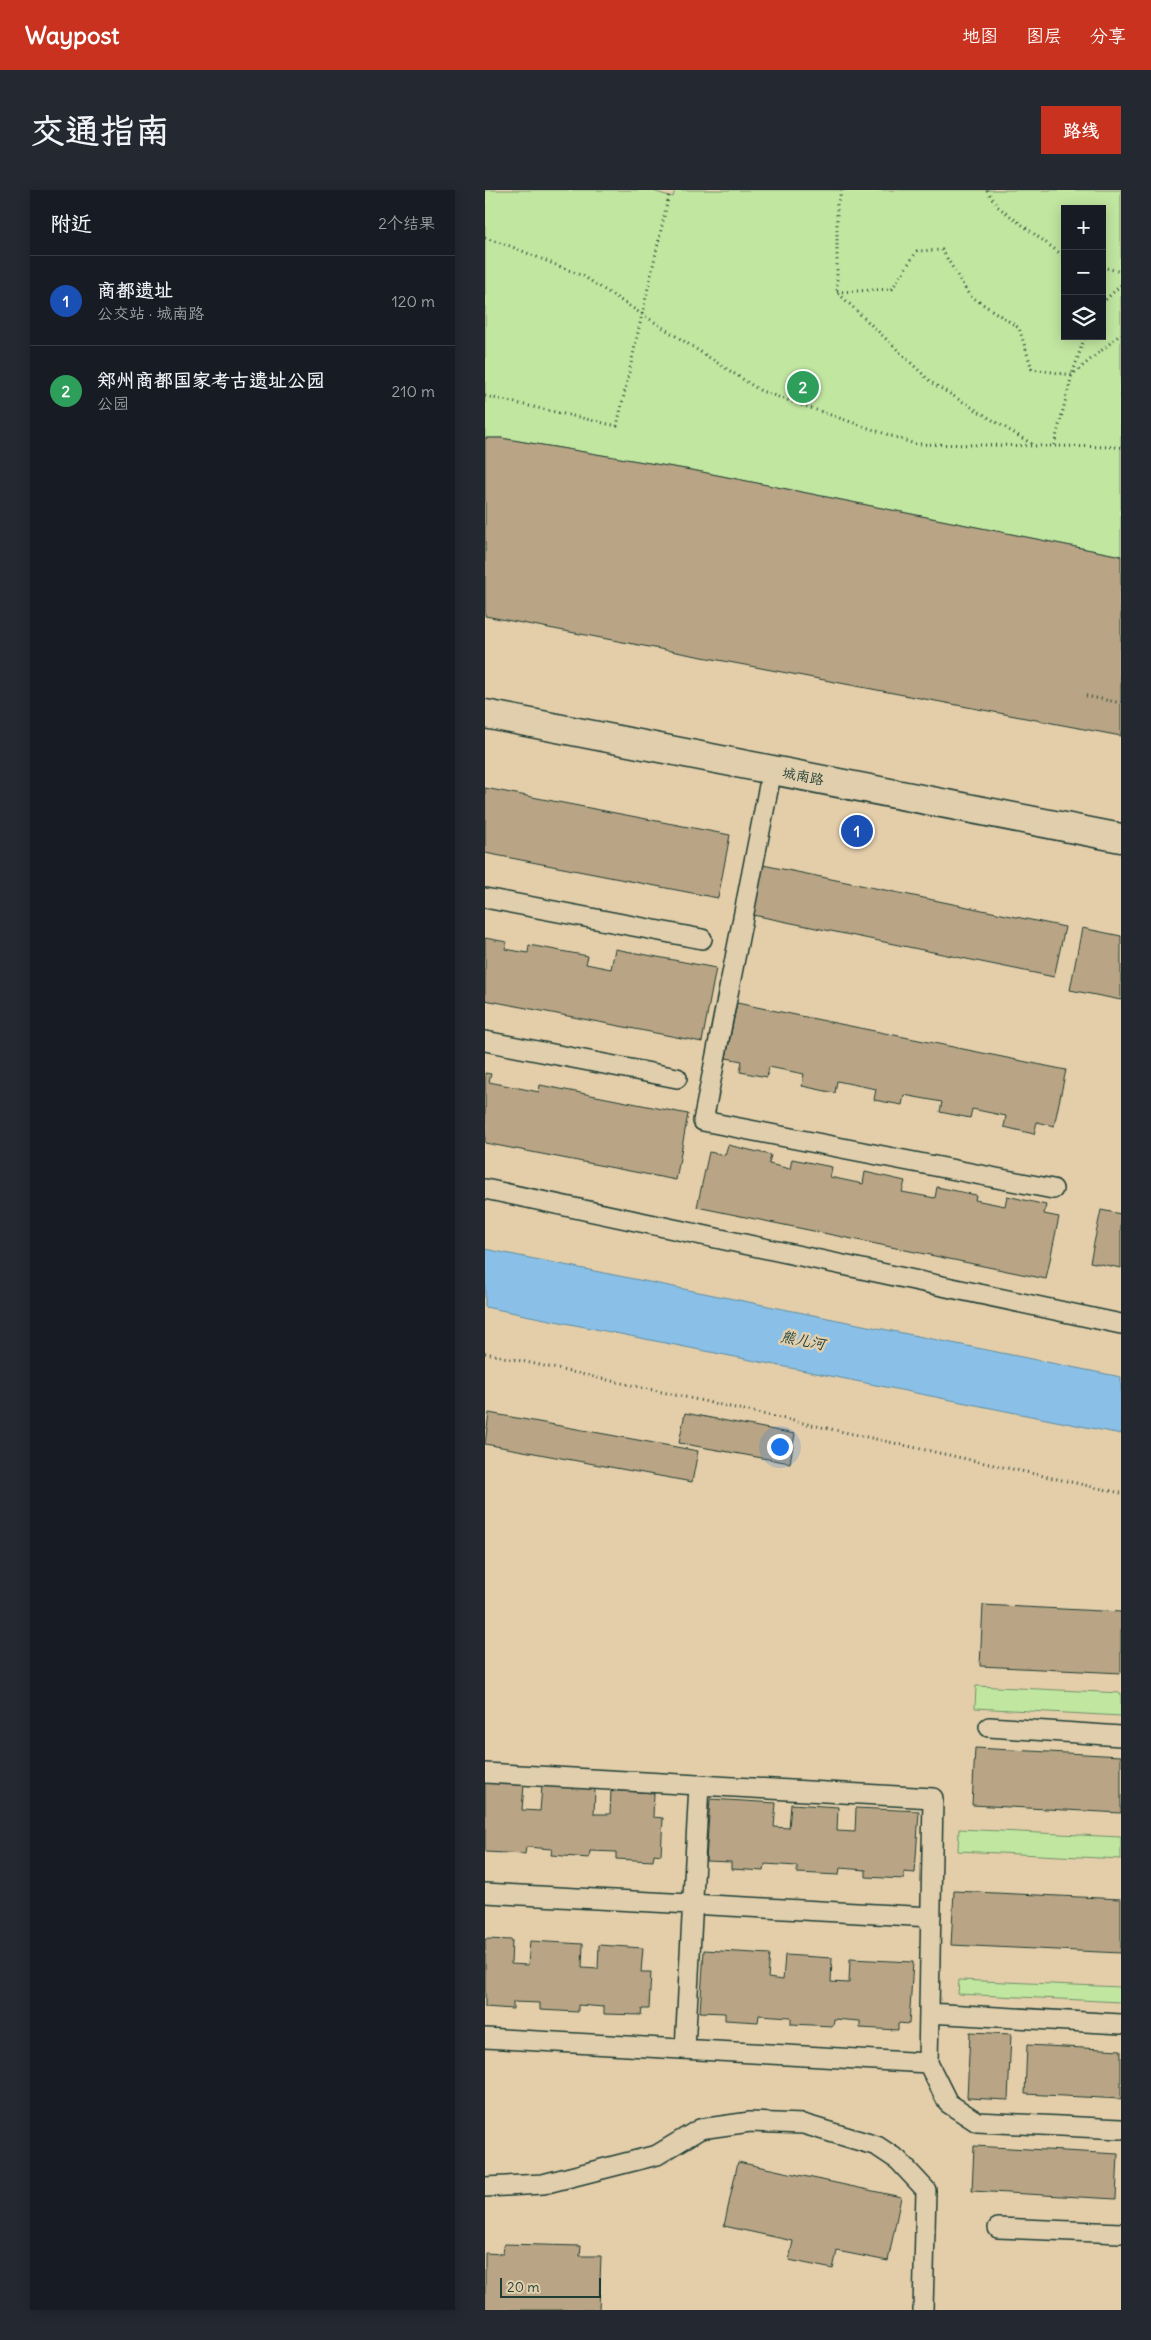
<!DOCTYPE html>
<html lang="zh">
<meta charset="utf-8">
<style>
:root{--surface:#171b24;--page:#242831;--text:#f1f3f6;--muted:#9ea1a6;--line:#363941;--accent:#c8321e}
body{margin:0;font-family:Delius,"LXGW WenKai TC",sans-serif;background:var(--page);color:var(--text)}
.controls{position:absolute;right:15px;top:15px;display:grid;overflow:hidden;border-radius:0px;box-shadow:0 2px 12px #0003}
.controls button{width:45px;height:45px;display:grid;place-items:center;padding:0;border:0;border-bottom:1px solid var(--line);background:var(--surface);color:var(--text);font:25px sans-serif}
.scale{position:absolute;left:15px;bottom:12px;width:101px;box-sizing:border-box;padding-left:5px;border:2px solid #1f3d34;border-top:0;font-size:14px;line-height:18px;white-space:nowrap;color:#1f3d34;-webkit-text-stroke:4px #e0ceac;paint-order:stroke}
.you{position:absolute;left:294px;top:1256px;width:18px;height:18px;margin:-12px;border:4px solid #fff;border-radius:50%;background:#1a73e8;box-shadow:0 0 0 8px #1a73e833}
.badge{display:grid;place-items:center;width:32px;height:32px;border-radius:50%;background:var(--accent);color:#fff;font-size:16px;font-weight:700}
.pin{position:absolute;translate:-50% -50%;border:2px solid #fff;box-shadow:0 1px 5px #0006}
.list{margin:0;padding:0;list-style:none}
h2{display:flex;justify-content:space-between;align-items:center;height:65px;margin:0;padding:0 20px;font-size:21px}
h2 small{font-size:16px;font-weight:400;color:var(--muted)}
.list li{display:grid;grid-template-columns:32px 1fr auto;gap:15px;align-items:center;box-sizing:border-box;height:90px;padding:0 20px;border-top:1px solid var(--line)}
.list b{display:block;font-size:19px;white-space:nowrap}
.list p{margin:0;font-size:16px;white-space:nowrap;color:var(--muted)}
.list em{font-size:16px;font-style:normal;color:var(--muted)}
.icon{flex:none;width:28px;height:28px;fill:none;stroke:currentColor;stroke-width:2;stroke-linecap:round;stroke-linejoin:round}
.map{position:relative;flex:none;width:636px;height:2120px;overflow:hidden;border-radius:0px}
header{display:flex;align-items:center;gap:30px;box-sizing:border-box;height:70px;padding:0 25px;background:var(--accent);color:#fff}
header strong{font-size:24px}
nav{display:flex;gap:28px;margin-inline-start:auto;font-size:18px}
.intro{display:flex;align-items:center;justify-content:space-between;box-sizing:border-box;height:120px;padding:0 30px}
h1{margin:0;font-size:35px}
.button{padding:12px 22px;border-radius:0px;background:var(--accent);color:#fff;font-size:18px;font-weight:700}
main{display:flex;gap:30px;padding:0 30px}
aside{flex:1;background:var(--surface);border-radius:0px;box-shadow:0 2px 12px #0003}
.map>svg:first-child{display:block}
.green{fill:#c1e6a0;stroke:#70926a;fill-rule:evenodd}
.water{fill:#8ac0e7;stroke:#5f8c9f}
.building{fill:#b9a585;stroke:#1f3d34}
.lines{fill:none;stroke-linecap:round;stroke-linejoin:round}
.lane-casing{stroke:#1f3d34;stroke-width:22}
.secondary-casing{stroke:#1f3d34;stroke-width:31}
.path{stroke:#1f3d34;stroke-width:3;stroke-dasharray:1 4;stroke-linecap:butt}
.lane{stroke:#e0ceac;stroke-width:19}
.secondary{stroke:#e0ceac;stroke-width:28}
.labels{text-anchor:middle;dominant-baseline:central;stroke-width:5;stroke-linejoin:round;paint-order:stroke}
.street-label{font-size:14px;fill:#1f3d34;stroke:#e0ceac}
.water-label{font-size:15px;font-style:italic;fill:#24443d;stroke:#e0ceac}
</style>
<header>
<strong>Waypost</strong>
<nav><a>地图</a><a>图层</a><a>分享</a></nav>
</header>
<div class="intro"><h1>交通指南</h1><a class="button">路线</a></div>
<main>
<aside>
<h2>附近<small>2个结果</small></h2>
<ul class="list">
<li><span class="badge" style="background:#1a4fb4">1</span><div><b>商都遗址</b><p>公交站 · 城南路</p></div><em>120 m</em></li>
<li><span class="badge" style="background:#2e9e5b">2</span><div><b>郑州商都国家考古遗址公园</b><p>公园</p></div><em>210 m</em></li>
</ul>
</aside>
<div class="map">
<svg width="636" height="2120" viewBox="0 0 636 2120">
<rect width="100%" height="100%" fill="#e4ceaa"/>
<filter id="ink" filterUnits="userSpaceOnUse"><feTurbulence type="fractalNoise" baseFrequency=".02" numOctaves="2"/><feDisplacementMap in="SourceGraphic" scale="10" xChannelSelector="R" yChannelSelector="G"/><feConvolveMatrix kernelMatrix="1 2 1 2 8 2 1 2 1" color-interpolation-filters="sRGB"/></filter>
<g filter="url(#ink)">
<path class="green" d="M0,0H164L188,7L190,0H636V366L212,281L16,248H0ZM580,19H617V146H580Z
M491,1496L636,1503V1526L490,1518Z
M474,1639L636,1647V1669L473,1661Z
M474,1790L636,1797V1812L473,1804Z"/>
<path class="water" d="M0,1059L636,1187V1244L0,1117Z"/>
<path class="building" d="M0,248H16L212,281L636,366V546L0,426Z
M0,598L245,645L233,708L0,663Z
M273,674L580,737L569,787L263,724Z
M597,738L636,746V810L585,800Z
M0,748L22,752L20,759L43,763L44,755L103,766L101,774L126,779L130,759L231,778L217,852L0,810Z
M252,813L581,880L569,936L552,932L549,944L519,937L521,926L487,919L485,928L455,922L457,912L419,905L417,915L389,910L391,899L352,891L350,903L317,896L319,884L284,877L282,887L255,882L257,871L241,868Z
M0,883L6,884L4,892L54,902L55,895L203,924L191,990L0,953Z
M243,955L286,965L284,974L305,979L307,969L347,977L345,987L378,994L380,982L420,991L417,1002L450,1008L452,997L491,1005L490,1010L520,1016L522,1006L561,1015L559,1024L574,1027L561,1089L212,1017L224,962L240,965Z
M616,1020L636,1024V1078L605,1072Z
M4,1223L213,1261L207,1292L0,1254Z
M200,1223L310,1244L305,1273L194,1253Z
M498,1415L636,1422V1483L495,1476Z
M490,1558L636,1566V1623L487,1615Z
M0,1593L39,1595L37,1620L55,1621L57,1596L110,1599L109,1624H125L126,1600L169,1603L168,1627L178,1628L176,1665L169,1664L168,1671L131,1669V1662L105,1661L104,1668L66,1665L67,1659L41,1657L40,1664L0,1662Z
M225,1609L291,1613L289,1637L304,1638L306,1614L353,1617L352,1641L370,1642L371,1618L434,1621L430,1683L419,1682V1689L381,1687V1680L355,1678L354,1685L312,1683V1676L280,1674L279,1681L246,1679V1672L221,1671Z
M469,1701L636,1709V1763L466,1755Z
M0,1749L27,1750L26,1774L43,1775L45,1751L98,1754L97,1778L113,1779L114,1755L158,1758L156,1782H166L164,1819H157L156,1825L119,1824V1817L93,1815V1822L55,1820V1813L28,1812V1819L0,1817Z
M219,1760L285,1764L283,1788L298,1790L300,1765L347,1768L346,1792L364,1793L365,1769L428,1772L424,1834L413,1833V1840L375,1838V1831L349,1829L348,1836L306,1834V1827L274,1825L273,1832L240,1830V1823L215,1822Z
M485,1842L526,1844L523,1910L482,1908Z
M542,1855L636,1860V1909L540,1904Z
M489,1956L633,1964L631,2009L487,2001Z
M253,1972L416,2007L403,2071L352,2061L348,2079L304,2070L308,2051L239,2036Z
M19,2054L96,2056L95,2066H116L114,2120H0V2063L18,2064Z"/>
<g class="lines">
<g class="lane-casing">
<path id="lane" d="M287,580L218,931L568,999
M0,708L217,749
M0,851L192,888
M0,999L636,1134
M504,1537L636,1546
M0,1583L448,1608L443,1873L463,1913L492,1932L636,1939
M0,1703L446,1727
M444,1823L636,1834
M0,1848L443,1873
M200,1859L214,1595
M0,1997L58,1994L172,1965L215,1939L265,1932L318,1934L392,1956L413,1970L441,2000L438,2120
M513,2038L636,2043"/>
</g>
<g class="secondary-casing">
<path id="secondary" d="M0,524L636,648"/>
</g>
<path class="path" d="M357,0L352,14V102L447,193L547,254
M502,0L512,16L580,67
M0,48L25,56L98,86L276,201L430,254L636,257
M617,77L636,82
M352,102L407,99L432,61L457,60L484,105L534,138L547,179L587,185L636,144
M617,113L636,95
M0,206L132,236L185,0
M569,255L587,185L600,146
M601,506L636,513
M0,1163L636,1303"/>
<use href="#lane" class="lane"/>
<use href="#secondary" class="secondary"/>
</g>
</g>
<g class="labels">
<g class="street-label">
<text transform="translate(318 586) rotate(11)">城南路</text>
</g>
<g class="water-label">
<text transform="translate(318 1150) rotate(11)">熊儿河</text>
</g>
</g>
</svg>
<div class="controls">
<button>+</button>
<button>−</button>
<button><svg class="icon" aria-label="layers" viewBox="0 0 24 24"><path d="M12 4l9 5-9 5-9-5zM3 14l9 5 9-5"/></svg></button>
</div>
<div class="scale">20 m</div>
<div class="you"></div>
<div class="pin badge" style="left:372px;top:641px;background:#1a4fb4">1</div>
<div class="pin badge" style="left:318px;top:197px;background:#2e9e5b">2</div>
</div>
</main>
